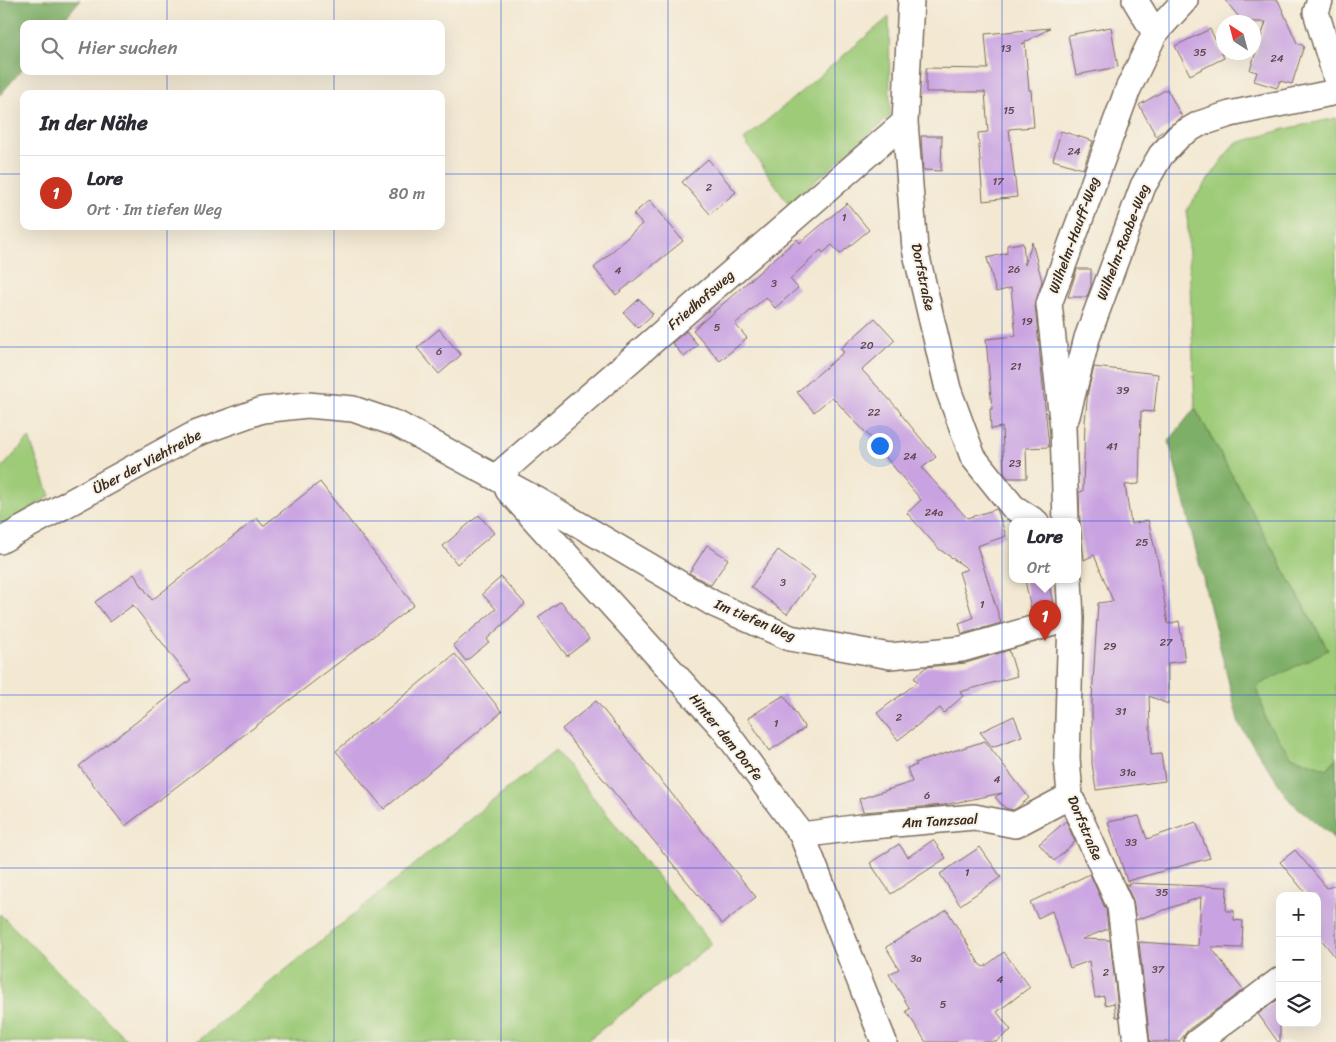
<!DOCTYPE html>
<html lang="de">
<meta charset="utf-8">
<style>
:root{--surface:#fff;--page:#f2f2f3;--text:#2b2b33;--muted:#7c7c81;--line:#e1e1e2;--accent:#c8321e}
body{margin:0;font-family:Sriracha,sans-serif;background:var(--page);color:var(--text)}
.controls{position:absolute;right:15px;bottom:15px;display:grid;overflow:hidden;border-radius:10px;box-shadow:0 5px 20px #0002}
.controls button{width:45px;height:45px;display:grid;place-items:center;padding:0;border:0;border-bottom:1px solid var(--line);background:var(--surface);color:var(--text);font:25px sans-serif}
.compass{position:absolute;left:1216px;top:15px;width:45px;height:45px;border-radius:50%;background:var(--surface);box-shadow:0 5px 20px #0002;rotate:324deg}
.you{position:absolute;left:879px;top:445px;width:18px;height:18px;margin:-12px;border:4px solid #fff;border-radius:50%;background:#1a73e8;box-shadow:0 0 0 8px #1a73e833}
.badge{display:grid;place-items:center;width:32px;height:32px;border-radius:50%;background:var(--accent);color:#fff;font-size:16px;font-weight:700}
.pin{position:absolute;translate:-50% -41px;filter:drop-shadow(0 1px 2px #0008)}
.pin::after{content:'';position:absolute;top:26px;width:18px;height:15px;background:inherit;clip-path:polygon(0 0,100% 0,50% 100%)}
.popup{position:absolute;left:1009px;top:518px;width:72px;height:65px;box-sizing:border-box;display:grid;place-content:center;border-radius:10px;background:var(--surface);filter:drop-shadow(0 1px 4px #0005);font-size:16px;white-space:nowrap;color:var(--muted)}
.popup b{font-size:19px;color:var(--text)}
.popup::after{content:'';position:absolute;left:50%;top:100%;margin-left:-10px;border:10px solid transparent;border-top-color:var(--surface)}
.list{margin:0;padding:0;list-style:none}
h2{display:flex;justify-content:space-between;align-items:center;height:65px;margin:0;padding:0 20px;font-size:21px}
h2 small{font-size:16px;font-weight:400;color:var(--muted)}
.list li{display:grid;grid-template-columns:32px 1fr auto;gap:15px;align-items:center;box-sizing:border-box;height:75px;padding:0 20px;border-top:1px solid var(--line)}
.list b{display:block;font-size:19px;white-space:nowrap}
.list p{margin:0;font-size:16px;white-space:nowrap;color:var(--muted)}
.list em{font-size:16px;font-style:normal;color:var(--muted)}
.icon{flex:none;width:28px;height:28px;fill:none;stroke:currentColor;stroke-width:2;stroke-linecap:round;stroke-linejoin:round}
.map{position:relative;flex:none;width:1336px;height:1042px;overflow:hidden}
.search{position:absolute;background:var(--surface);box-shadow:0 5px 20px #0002;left:20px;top:20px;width:425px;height:55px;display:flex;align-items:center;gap:12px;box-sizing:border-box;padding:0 18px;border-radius:10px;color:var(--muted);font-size:19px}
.panel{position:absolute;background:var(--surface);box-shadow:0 5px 20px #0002;left:20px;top:90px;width:425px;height:140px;border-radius:10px}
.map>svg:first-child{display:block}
.green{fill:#9ecb78;stroke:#6c7a4b}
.forest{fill:#7eaf68;stroke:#5c6c43}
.building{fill:#c9a2e1}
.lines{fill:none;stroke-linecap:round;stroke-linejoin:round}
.minor-casing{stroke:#7b6c5d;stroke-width:28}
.minor{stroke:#fff;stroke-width:25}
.grid{fill:none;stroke:#1d4ed8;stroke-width:1;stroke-opacity:0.55}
.labels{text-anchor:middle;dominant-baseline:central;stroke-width:4;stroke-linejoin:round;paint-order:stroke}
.number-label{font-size:11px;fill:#5e484f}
.street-label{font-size:14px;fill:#3b2a1e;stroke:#f7f3e8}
</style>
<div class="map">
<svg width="1336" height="1042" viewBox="0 0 1336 1042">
<rect width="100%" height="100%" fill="#f7f3e8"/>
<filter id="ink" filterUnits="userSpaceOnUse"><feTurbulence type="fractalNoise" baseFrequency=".02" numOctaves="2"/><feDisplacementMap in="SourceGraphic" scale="10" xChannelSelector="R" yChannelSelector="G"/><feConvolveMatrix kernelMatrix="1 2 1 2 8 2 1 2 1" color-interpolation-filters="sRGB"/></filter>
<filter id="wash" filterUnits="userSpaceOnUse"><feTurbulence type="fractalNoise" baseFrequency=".0096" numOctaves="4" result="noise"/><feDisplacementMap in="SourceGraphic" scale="20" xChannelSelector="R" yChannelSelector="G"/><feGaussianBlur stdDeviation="1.12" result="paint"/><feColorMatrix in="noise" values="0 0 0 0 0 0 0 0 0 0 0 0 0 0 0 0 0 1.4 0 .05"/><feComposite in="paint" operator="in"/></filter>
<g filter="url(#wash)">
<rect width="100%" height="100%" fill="#f3e8d2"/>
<path class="green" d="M889,17L890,116L789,204L744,140Z
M1336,118V842L1261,747L1242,680L1325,644L1195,408L1187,209L1234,144L1285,129Z
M29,438L50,496L0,527V470Z
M555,750L712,944L585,1042H197Z
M0,914L129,1042H0Z"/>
<path class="forest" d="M0,0H80L60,24H24V67L0,95Z
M1195,408L1328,650L1257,686L1266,721L1291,756L1327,769L1336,758V839L1290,801L1239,724L1169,441Z"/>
<g id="blocks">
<path class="building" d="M1225,0H1278L1297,43L1304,46L1292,84L1280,81L1277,88L1254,81L1257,72L1250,70L1266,22H1243Z
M1111,27L1118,67L1076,75L1068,35Z
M1050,28L1022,44L1025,43L1029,90H1031L1034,127L1009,129L1017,197L983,201L978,133L988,132L985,92H926V68L988,69L985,34Z
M1210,29L1224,58L1190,75L1175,46Z
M1167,89L1182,117L1156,136L1139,105Z
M1061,131L1093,141L1083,169L1053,160Z
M921,136H942L941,171L923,170Z
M708,159L736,192L710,214L682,182Z
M650,200L683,241L616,295L594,268L642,224L633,214Z
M847,203L869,230L840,254L832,245L823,253L821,250L790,279L798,288L775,308L766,297L735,324L747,338L720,361L693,330L797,239L800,243Z
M1032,242L1042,281L1035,306L1049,447L1026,448L1027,478H1008L1004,473L1002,427L991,429L990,409H992L986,339L1016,336L1011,288L996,292L987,258L1007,253V245L1023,243L1025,265Z
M1077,269H1091V286L1087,297H1068Z
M639,299L653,314L638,328L624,313Z
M875,318L895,340L862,370L901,412L900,413L936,457L922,468L967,518L997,509L1006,536L977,546L1001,623L962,634L959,623L973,618L959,572L968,569L939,549L907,513L921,500L884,455L885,453L832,397L814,412L797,392L844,352L840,349Z
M439,329L461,355L439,374L417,348Z
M686,331L698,345L684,357L672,343Z
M1094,367L1158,374L1154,412L1141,411L1139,484L1125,485L1131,524L1148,520L1158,562L1168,624L1179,621L1185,661L1168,663V704L1149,696L1151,755L1161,754L1165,781L1096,790L1092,764V698L1098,603L1113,601L1094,555L1084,560L1080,525L1079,492L1083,491L1085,421L1088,391Z
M320,482L414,605L125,826L79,766L191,680L133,605L110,622L95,602L134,574L152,600L257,518L263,526Z
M479,515L494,533L457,564L443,546Z
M707,545L728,559L711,585L689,573Z
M778,550L815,577L787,614L751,587Z
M501,577L525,604L487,639L489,642L466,661L453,645L496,609L482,594Z
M1025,580H1048L1054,608L1032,614Z
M561,601L589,639L567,656L538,617Z
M1009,650L1017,676L960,692L963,696L944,713L940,708L898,740L877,713L918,682L914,678L926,667L966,663Z
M455,654L502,712L384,809L336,751Z
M784,695L805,728L769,751L748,718Z
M596,701L756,897L722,924L562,729Z
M1014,716L1022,736L992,747L980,732Z
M985,741L1029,798L1017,808L1013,810L1005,808L995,797L1002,793L944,805L863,812L859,799L912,782L907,768L917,765L915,763Z
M1139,816L1147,839L1196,822L1210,858L1127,881L1108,822Z
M1066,821L1075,842L1054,861L1039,844Z
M933,840L946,858L891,894L870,863L899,844L908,857Z
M980,847L1001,877L960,905L940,874Z
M1295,850L1327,888L1336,885V958L1317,934V896H1308L1280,862Z
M1090,874L1106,910L1108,929L1082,939L1110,940L1119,1017H1116L1114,1003L1105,1005L1104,996L1095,998L1089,961L1070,968L1052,911L1038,918L1030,902Z
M1125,883L1129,886L1128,883L1227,887L1226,911H1234V920L1243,921L1242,948L1211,947L1243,990L1188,1030L1179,1042H1150L1139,942L1198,946L1201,897L1136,920L1133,900Z
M947,910L980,965L984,967L1004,952L1030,987L997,1012L1011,1030L996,1042H926L906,1011L910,1009L889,974L899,969L886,947Z
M1280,998V1042H1278L1258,1014Z"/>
</g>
</g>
<g filter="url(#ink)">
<use href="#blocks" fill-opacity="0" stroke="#7b6c5d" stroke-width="1"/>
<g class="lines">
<g class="minor-casing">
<path id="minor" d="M911,0L905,122L915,249L948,389L973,457L1013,507L1036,522
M1135,0L1155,33
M1320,0L1316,12L1336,78
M1067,416L1087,338L1143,186L1161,155L1180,135L1199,124L1230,114L1336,92
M496,477L905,122
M508,490L723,728L802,835L884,1042
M1066,522L1063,428L1049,304L1128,89L1155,33L1185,0
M0,541L195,434L262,410L307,405L353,409L397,424L539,501L714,604L790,638L890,656L962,649L1071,618
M1069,580L1071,618L1067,758L1070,796L1120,906L1136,1042
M802,835L861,827L974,817L1015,825L1070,796
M1197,1042L1280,980"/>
</g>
<use href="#minor" class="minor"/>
</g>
</g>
<path class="grid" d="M167,0V24M334,0V24M501,0V1042M668,0V1042M835,0V1042M1002,0V1042M1169,0V1042M167,71V94M334,71V94M0,174H24M441,174H1336M167,226V1042M334,226V1042M0,347H1336M0,521H1336M0,695H1336M0,868H1336"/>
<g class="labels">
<g class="number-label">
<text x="1006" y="48">13</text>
<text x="1200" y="52">35</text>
<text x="1277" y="58">24</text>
<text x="1009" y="110">15</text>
<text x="1074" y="151">24</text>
<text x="998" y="181">17</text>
<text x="709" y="187">2</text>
<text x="844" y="217">1</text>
<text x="1014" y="269">26</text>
<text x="618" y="270">4</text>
<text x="774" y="283">3</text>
<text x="1027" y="321">19</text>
<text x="717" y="327">5</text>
<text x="867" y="345">20</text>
<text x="439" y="351">6</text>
<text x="1016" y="366">21</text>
<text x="1123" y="390">39</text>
<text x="874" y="412">22</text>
<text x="1112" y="446">41</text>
<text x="910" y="456">24</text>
<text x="1015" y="463">23</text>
<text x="934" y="512">24a</text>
<text x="1142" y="542">25</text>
<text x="783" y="582">3</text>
<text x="982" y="604">1</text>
<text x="1166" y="642">27</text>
<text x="1110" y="646">29</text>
<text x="1121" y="711">31</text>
<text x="899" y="717">2</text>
<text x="776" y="723">1</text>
<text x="1128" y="772">31a</text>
<text x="997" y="779">4</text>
<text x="927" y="795">6</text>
<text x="1131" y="842">33</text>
<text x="967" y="872">1</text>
<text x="1162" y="892">35</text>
<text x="916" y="958">3a</text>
<text x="1158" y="969">37</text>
<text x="1106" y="972">2</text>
<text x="1000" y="979">4</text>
<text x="943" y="1004">5</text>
</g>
<g class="street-label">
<text transform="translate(1074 235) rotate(-70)">Wilhelm-Hauff-Weg</text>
<text transform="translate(1123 242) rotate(-69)">Wilhelm-Raabe-Weg</text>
<text transform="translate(923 277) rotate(78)">Dorfstraße</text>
<text transform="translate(701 300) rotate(-41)">Friedhofsweg</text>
<text transform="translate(147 462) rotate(-28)">Über der Viehtreibe</text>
<text transform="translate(755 620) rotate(23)">Im tiefen Weg</text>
<text transform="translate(726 737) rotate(51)">Hinter dem Dorfe</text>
<text transform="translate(940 821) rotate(-3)">Am Tanzsaal</text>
<text transform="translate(1085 828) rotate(67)">Dorfstraße</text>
</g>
</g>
</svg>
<div class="controls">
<button>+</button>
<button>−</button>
<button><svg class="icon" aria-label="layers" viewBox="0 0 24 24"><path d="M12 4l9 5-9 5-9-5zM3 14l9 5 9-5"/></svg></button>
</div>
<svg class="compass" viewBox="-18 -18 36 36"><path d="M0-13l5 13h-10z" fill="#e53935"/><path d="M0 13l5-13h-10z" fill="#7c7c81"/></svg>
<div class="you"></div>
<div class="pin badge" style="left:1045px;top:641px">1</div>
<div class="popup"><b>Lore</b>Ort</div>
<div class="search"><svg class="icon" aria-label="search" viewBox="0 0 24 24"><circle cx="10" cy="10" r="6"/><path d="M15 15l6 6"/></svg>Hier suchen</div>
<section class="panel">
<h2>In der Nähe<small></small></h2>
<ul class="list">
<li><span class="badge">1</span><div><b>Lore</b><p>Ort · Im tiefen Weg</p></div><em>80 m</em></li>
</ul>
</section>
</div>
